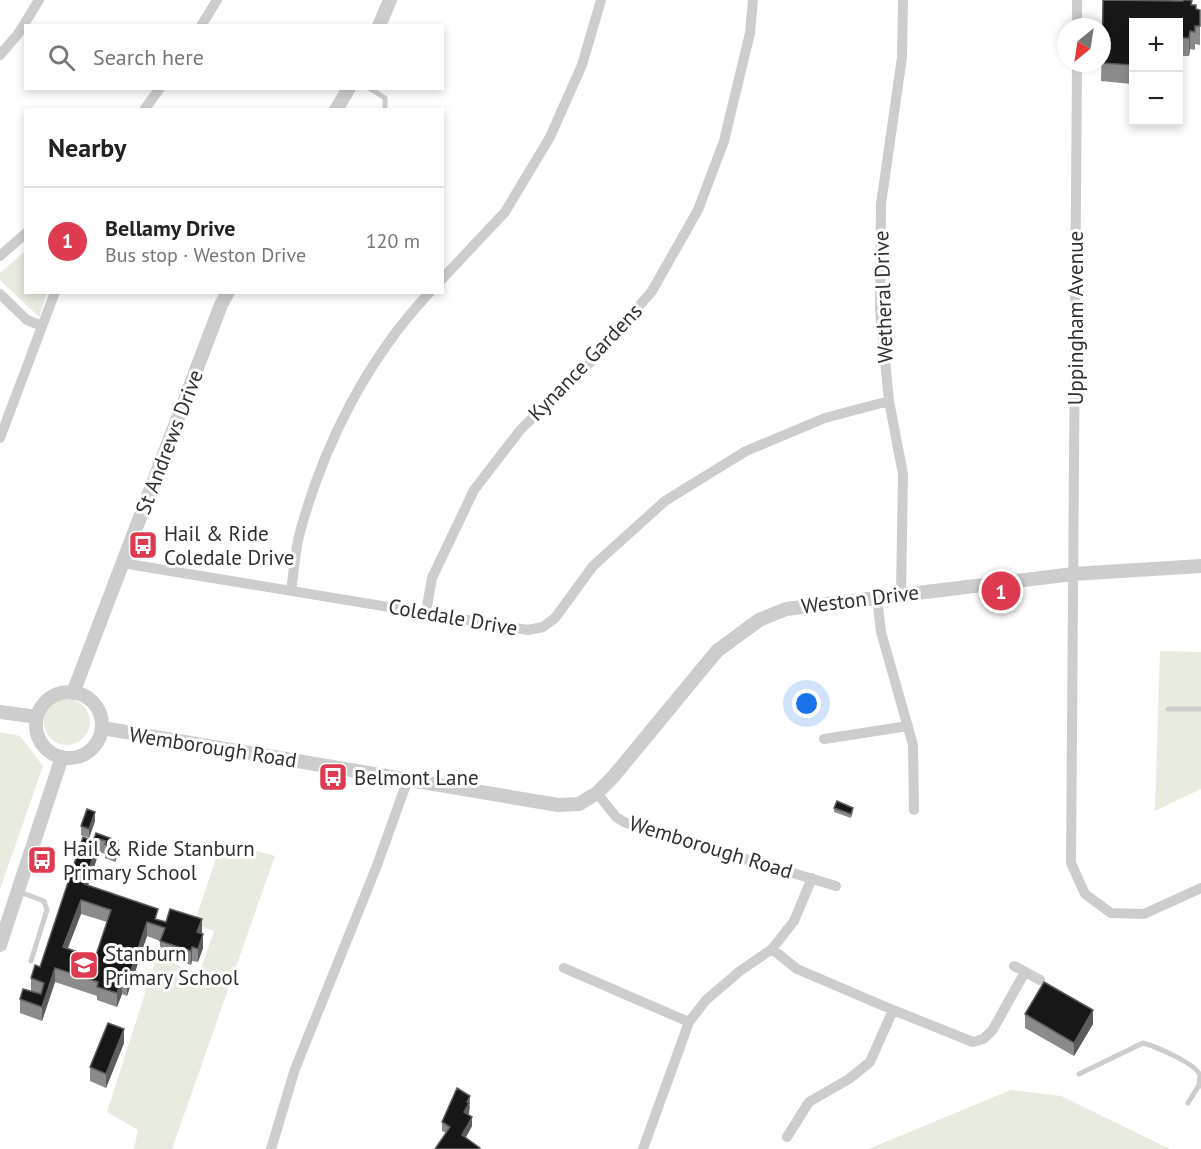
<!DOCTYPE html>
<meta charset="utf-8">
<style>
:root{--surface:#fff;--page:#f6f6f6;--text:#222;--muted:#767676;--line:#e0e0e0;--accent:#de3b50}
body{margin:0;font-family:"PT Sans",sans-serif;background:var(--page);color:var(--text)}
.controls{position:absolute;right:18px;top:18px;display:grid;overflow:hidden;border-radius:0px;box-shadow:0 3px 9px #0003}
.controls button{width:54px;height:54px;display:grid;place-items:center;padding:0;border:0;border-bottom:2px solid var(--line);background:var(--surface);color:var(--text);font:30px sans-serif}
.compass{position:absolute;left:1057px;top:18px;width:54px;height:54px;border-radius:50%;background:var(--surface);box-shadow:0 3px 9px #0003;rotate:210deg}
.you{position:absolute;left:807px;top:704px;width:21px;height:21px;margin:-15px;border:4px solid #fff;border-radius:50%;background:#1a73e8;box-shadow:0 0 0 9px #1a73e833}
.badge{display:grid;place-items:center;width:39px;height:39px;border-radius:50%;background:var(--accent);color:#fff;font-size:20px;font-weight:700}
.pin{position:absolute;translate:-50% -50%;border:3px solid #fff;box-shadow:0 2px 6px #0006}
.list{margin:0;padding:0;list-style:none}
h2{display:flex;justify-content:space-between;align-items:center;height:78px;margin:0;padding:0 24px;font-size:26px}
h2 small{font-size:20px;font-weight:400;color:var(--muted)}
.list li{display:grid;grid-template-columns:39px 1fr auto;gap:18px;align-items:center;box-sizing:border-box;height:108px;padding:0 24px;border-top:2px solid var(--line)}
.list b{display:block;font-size:22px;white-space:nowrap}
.list p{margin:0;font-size:20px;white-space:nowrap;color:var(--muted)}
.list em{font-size:20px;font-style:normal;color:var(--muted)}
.icon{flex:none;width:33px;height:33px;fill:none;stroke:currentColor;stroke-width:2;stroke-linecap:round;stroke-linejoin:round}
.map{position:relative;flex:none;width:1201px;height:1149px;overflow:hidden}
.search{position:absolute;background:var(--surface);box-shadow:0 3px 9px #0003;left:24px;top:24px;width:420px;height:66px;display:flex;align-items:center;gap:15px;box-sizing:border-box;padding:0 21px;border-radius:0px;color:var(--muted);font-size:22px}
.panel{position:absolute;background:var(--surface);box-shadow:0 3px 9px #0003;left:24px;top:108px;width:420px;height:186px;border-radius:0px}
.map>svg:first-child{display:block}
.green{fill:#e7ecdf}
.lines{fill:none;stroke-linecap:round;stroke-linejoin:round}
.service{stroke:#cdcdcd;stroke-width:5}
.minor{stroke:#cdcdcd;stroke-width:10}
.tertiary{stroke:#cdcdcd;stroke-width:14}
.wall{fill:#8b8b8b;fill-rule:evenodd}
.shaded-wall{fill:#5d5d5d}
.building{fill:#171717;stroke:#5d5d5d;stroke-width:1.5;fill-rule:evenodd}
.labels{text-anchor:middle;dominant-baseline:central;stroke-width:6;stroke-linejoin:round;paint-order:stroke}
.street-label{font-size:21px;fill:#303030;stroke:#fff}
.poi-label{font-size:21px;fill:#303030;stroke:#fff;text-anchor:start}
</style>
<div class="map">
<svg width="1201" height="1149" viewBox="0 0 1201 1149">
<rect width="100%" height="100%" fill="#fff"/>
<path class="green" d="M25,251L26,292L47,293L39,317L0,280V273Z
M1160,651L1201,652V789L1155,811Z
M44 722a23 23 0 1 1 46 0a23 23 0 1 1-46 0Z
M0,732L20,736L43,766L0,889Z
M222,841L275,856L172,1149H134L138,1130L107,1112L157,956L199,974L214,931L194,924Z
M1011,1090L1061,1096L1170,1149H868Z"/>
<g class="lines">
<path class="service" d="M369,88L385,98V110
M1168,709H1201
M20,892L44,901L47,910L31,961
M1079,1074L1143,1043C1154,1046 1198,1064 1200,1076C1200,1077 1199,1083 1199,1085
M1188,1103L1199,1085L1200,1086"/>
<path class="minor" d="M201,26L217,0
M1077,27V0
M0,55L18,34L39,0
M1077,63L1071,863L1085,894L1111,913L1144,914L1201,888
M144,110L160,88
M0,256L26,233
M442,279L505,212L550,137L582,65L601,0
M0,294L27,320L42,326
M0,438L55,292
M122,563L528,630L543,627L555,618L593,566L665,501L746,451L825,418L889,401
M291,591C294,571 295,550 300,532C324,444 367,359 430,292
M901,594L903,474L889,401L880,310L881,204L902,57L903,0
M877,597L881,632L913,745L914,810
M426,612L432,578L474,490L521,429L592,361L652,291L698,210L724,141L750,33L753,0
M824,739L908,726
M597,793L616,817L626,823L836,886
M772,949L797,969L893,1010L973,1042L983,1039L992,1031L1025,972
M1014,966L1040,980
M564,968L689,1022
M787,1137L809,1102L849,1079L870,1062L893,1010
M271,1149L295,1069L376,868L408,779
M643,1149L689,1022L706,1000L740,971L772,949L794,921L812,878"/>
<path class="tertiary" d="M379,26L390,0
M336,110L349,88
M36 725a33 33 0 1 1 66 0a33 33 0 1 1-66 0Z
M73,693L221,305L228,292
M0,712L37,717
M102,728L558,805L579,804L597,793L613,777L717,651L759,620L786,609L1073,574L1201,566
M0,945L62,757"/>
</g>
<path class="wall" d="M1103,0L1183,1L1192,0V5L1196,9L1200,10V45L1195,44V50L1190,49L1189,56H1181V53H1179V22H1134V57L1132,84L1101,81Z
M834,808L853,812L851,818L834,812Z
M95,821L89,838L81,835V826Z
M96,833L118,841V854L115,862L105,858V854L99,852L88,885L158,920L201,934L203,948L198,962L192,961L191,965L160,954V941L147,936L127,996L122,994L117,1007L97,1000V996L55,982L42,1021L20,1013V999L31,991V978L40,967ZM81,914L107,922L95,958L68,948Z
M1025,1014L1093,1024L1074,1056L1025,1028Z
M124,1043L106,1088L90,1081V1067Z
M470,1105L469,1113L468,1114L472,1126L466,1137L480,1149L442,1131V1122Z"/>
<path class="shaded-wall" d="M1190,31V49L1189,56V38Z
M1134,39V57L1132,84V65Z
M95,812V821L89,838V829Z
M99,839V852L84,898V884Z
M118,841V854L115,862V848Z
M81,900V914L63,960V947Z
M202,919V933L197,946V932Z
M147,922V936L127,996V982Z
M203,934V948L198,962V949Z
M192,947V961L191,965V951Z
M55,968V982L42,1021V1007Z
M122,980V994L117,1007V993Z
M1093,1010V1024L1074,1056V1043Z
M124,1029V1043L106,1088V1074Z
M470,1096L469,1113L464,1121V1112L467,1102Z
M472,1117V1126L462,1144V1135Z"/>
<path class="building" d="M1103,0L1183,1V0H1192L1191,5H1196V9L1200,10V26H1195V32L1190,31L1189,38H1181V35L1179,34V22H1134L1132,65L1101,63H1102Z
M837,801L853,808L851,814L834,808Z
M87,809L95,812L89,829L81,826Z
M96,833L118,841L115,848L105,844L106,841L99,839L84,884L158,909L155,919L166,922L170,909L202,919L197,932L203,934L198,949L192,947L191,951L160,941L165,928L147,922L127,982L122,980L117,993L97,987L98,982L55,968L42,1007L20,999L23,989L41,994L44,983L31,978L35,965L40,967L83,837L93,841ZM81,900L111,910L95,958L63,947Z
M1044,982L1093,1010L1074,1043L1025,1014Z
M108,1023L124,1029L106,1074L90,1067Z
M457,1088L470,1096L467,1102L469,1103L464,1112L472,1117L462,1135L480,1148L479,1149H435L450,1127L442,1122Z"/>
<defs>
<g id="bus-square" transform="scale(1.5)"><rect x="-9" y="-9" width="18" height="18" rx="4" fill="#de3b50" stroke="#fff"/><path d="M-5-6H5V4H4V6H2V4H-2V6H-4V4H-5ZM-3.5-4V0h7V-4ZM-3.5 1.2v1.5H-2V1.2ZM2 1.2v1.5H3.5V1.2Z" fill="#fff"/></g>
<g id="school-square" transform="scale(1.5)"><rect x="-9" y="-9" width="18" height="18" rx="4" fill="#de3b50" stroke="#fff"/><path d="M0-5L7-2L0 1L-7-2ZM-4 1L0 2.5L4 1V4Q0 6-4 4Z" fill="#fff"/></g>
</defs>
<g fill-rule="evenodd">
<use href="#bus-square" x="143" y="545"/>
<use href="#bus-square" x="333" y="777"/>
<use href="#bus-square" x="42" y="860"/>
<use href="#school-square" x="84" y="965"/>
</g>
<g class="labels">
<g class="street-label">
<text transform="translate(883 297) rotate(-92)">Wetheral Drive</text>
<text transform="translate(1075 318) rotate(-90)">Uppingham Avenue</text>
<text transform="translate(585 362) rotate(-46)">Kynance Gardens</text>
<text transform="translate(169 442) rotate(-69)">St Andrews Drive</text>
<text transform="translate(860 599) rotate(-7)">Weston Drive</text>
<text transform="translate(453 617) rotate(10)">Coledale Drive</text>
<text transform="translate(213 747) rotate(9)">Wemborough Road</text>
<text transform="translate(711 847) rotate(17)">Wemborough Road</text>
</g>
<g class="poi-label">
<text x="164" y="533">Hail &amp; Ride<tspan x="164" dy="24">Coledale Drive</tspan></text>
<text x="354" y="777">Belmont Lane</text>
<text x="63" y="848">Hail &amp; Ride Stanburn<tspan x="63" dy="24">Primary School</tspan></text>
<text x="105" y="953">Stanburn<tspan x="105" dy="24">Primary School</tspan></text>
</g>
</g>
</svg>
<div class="controls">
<button>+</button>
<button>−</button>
</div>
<svg class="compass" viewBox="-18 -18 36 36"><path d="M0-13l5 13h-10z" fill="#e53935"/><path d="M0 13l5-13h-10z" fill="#767676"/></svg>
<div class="you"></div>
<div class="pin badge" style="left:1001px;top:591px">1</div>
<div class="search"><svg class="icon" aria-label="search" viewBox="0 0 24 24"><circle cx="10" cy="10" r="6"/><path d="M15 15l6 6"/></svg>Search here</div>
<section class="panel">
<h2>Nearby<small></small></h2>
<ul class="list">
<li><span class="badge">1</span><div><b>Bellamy Drive</b><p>Bus stop · Weston Drive</p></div><em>120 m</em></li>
</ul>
</section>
</div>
